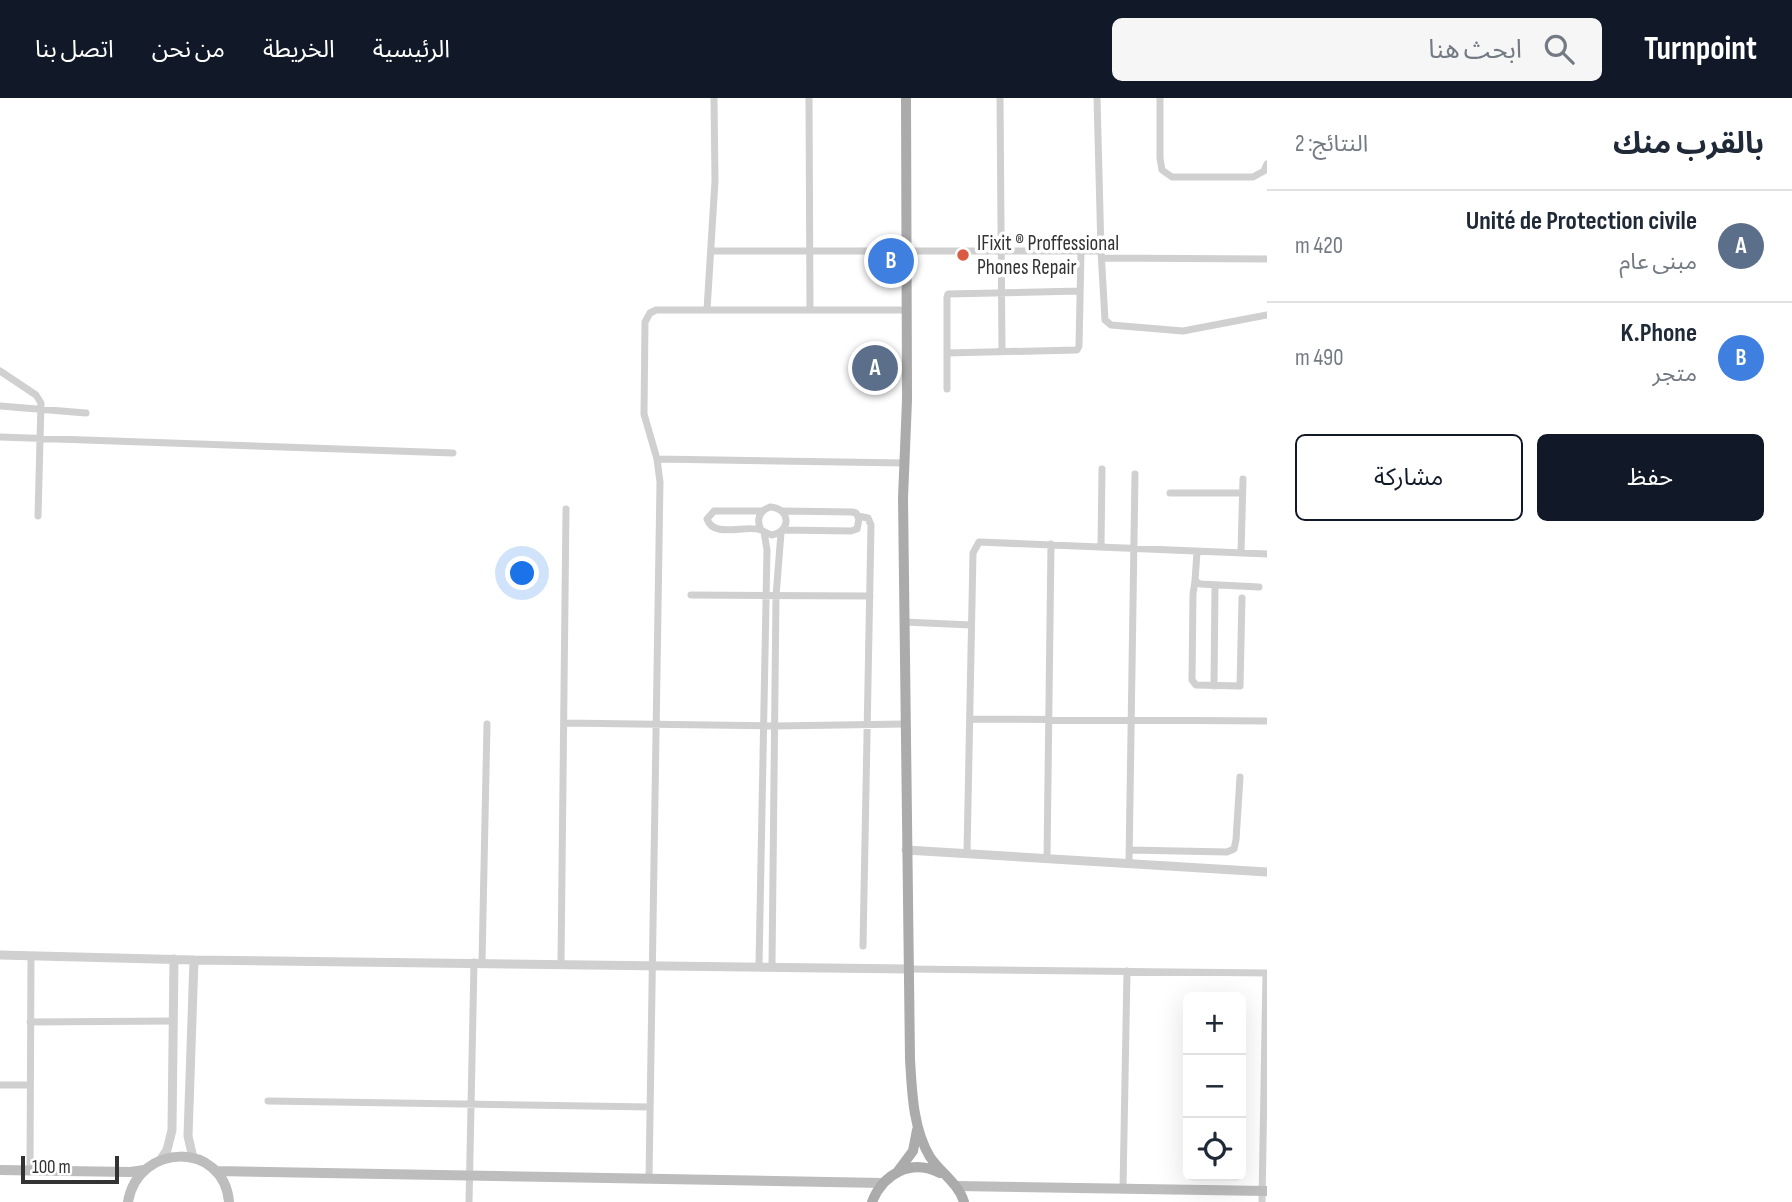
<!DOCTYPE html>
<html lang="ar">
<meta charset="utf-8">
<style>
:root{--surface:#fff;--page:#f6f6f7;--text:#1f2937;--muted:#747a83;--line:#e0e1e3;--accent:#111827}
body{margin:0;font-family:"Sofia Sans Condensed","Noto Sans Arabic",sans-serif;background:var(--page);color:var(--text);direction:rtl}
.controls{position:absolute;right:21px;bottom:21px;display:grid;overflow:hidden;border-radius:10px;box-shadow:0 7px 28px #0002}
.controls button{width:63px;height:63px;display:grid;place-items:center;padding:0;border:0;border-bottom:2px solid var(--line);background:var(--surface);color:var(--text);font:35px sans-serif}
.scale{position:absolute;left:21px;bottom:18px;width:98px;box-sizing:border-box;padding-left:7px;border:4px solid #333;border-top:0;font-size:19px;line-height:24px;white-space:nowrap;color:#333;-webkit-text-stroke:5px #fff;paint-order:stroke}
.you{position:absolute;left:523px;top:476px;width:24px;height:24px;margin:-18px;border:5px solid #fff;border-radius:50%;background:#1a73e8;box-shadow:0 0 0 10px #1a73e833}
.badge{display:grid;place-items:center;width:46px;height:46px;border-radius:50%;background:var(--accent);color:#fff;font-size:23px;font-weight:700}
.pin{position:absolute;translate:-50% -50%;border:4px solid #fff;box-shadow:0 2px 7px #0006}
.list{margin:0;padding:0;list-style:none}
h2{display:flex;justify-content:space-between;align-items:center;height:91px;margin:0;padding:0 28px;font-size:30px}
h2 small{font-size:23px;font-weight:400;color:var(--muted)}
.list li{display:grid;grid-template-columns:46px 1fr auto;gap:21px;align-items:center;box-sizing:border-box;height:112px;padding:0 28px;border-top:2px solid var(--line)}
.list b{display:block;font-size:26px;white-space:nowrap}
.list p{margin:0;font-size:23px;white-space:nowrap;color:var(--muted)}
.list em{font-size:23px;font-style:normal;color:var(--muted)}
.actions{display:flex;gap:14px;padding:21px 28px}
.actions a{flex:1;padding:16px 0;border:2px solid var(--accent);border-radius:10px;text-align:center;font-size:24px;color:var(--accent)}
.actions .main{background:var(--accent);color:#fff}
.icon{flex:none;width:38px;height:38px;fill:none;stroke:currentColor;stroke-width:2;stroke-linecap:round;stroke-linejoin:round}
.map{position:relative;flex:none;width:1267px;height:1104px;overflow:hidden;direction:ltr}
header{display:flex;align-items:center;gap:42px;box-sizing:border-box;height:98px;padding:0 35px;background:var(--accent);color:#fff}
header strong{font-size:33px}
nav{display:flex;gap:38px;margin-inline-start:auto;font-size:24px}
.search{width:490px;height:63px;background:var(--page);display:flex;align-items:center;gap:18px;box-sizing:border-box;padding:0 24px;border-radius:10px;color:var(--muted);font-size:26px}
main{display:flex}
aside{flex:1;background:var(--surface)}
.map>svg:first-child{display:block}
.lines{fill:none;stroke-linecap:round;stroke-linejoin:round}
.minor{stroke:#d0d0d0;stroke-width:7}
.tertiary{stroke:#d0d0d0;stroke-width:9}
.secondary{stroke:#bdbdbd;stroke-width:10}
.primary{stroke:#ababab;stroke-width:10}
.poi-dot{fill:#db5a43;stroke:#fff;stroke-width:2.5}
.labels{text-anchor:middle;dominant-baseline:central;stroke-width:7;stroke-linejoin:round;paint-order:stroke}
.poi-label{font-size:21px;fill:#333;stroke:#fff;text-anchor:start}
</style>
<header>
<strong>Turnpoint</strong>
<div class="search"><svg class="icon" aria-label="search" viewBox="0 0 24 24"><circle cx="10" cy="10" r="6"/><path d="M15 15l6 6"/></svg>ابحث هنا</div>
<nav><a>الرئيسية</a><a>الخريطة</a><a>من نحن</a><a>اتصل بنا</a></nav>
</header>
<main>
<aside>
<h2>بالقرب منك<small>النتائج: 2</small></h2>
<ul class="list">
<li><span class="badge" style="background:#5c6f8a">A</span><div><b>Unité de Protection civile</b><p>مبنى عام</p></div><em>420 m</em></li>
<li><span class="badge" style="background:#3f7fe0">B</span><div><b>K.Phone</b><p>متجر</p></div><em>490 m</em></li>
</ul>
<div class="actions"><a class="main">حفظ</a><a>مشاركة</a></div>
</aside>
<div class="map">
<svg width="1267" height="1104" viewBox="0 0 1267 1104">
<rect width="100%" height="100%" fill="#fff"/>
<g class="lines">
<path class="minor" d="M809,0L810,212
M1000,0L1002,253
M1160,0V60L1162,72L1172,79H1253L1264,73L1267,66
M711,153H1101L1097,0
M1101,153L1105,222L1111,227L1183,233L1267,217
M1102,160L1267,161
M707,212H906
M947,255L1077,252L1079,248L1081,153
M0,273L36,297L41,305L38,418
M947,291V199L948,196L1080,193
M0,308L86,315
M0,339L453,355
M657,361L904,365
M1170,395H1242
M783,413L852,414L856,415L859,421L857,431L851,433L784,432
M858,418L868,420L871,427L863,848
M761,432C756,422 759,413 770,409C790,410 792,433 772,437C768,436 765,434 761,432C746,426 714,441 707,421L714,413H761
M1101,449L1102,371
M1197,454L1195,483L1200,486L1259,489
M1241,455L1243,381
M1195,483L1193,496L1192,582L1196,587L1240,588L1242,500
M691,497L870,498
M904,524L971,527
M1214,588L1215,488
M970,621L1267,623
M564,625L775,628L905,626
M1129,752L1227,754L1234,751L1236,742L1240,679
M967,754L973,455L979,444L1267,456
M1047,760L1051,446
M1129,765L1135,376
M482,864L487,626
M561,865L566,411
M759,867L767,452L764,434
M772,867L776,498L781,435
M909,871L1267,875
M30,924L173,923
M0,987H30
M268,1003L650,1009
M30,1072L31,858
M649,1080L660,384L657,361L644,316L645,224L650,215L656,212H707L715,83L714,0
M1123,1091L1127,873
M469,1104L474,864
M1262,1104L1266,875"/>
<path class="tertiary" d="M906,752L1267,774
M0,857L194,862L909,871
M193,1060L188,1038L194,862
M161,1061L167,1052L172,1032L174,861"/>
<path class="secondary" d="M0,1072L130,1074L144,1072
M216,1073L882,1085
M956,1088L1267,1093
M128,1104C138,1044 224,1043 229,1104"/>
<path class="primary" d="M906,0L907,302L903,400L910,961C912,994 913,1031 930,1059C941,1075 958,1085 964,1104
M898,1073L913,1053L917,1032
M872,1104C883,1076 911,1060 940,1075"/>
</g>
<circle class="poi-dot" cx="963" cy="157" r="7"/>
<g class="labels">
<g class="poi-label">
<text x="977" y="145">IFixit ® Proffessional<tspan x="977" dy="24">Phones Repair</tspan></text>
</g>
</g>
</svg>
<div class="controls">
<button>+</button>
<button>−</button>
<button><svg class="icon" aria-label="locate" viewBox="0 0 24 24"><circle cx="12" cy="12" r="6"/><path d="M12 2v4M12 18v4M2 12h4M18 12h4"/></svg></button>
</div>
<div class="scale">100 m</div>
<div class="you"></div>
<div class="pin badge" style="left:875px;top:270px;background:#5c6f8a">A</div>
<div class="pin badge" style="left:891px;top:163px;background:#3f7fe0">B</div>
</div>
</main>
